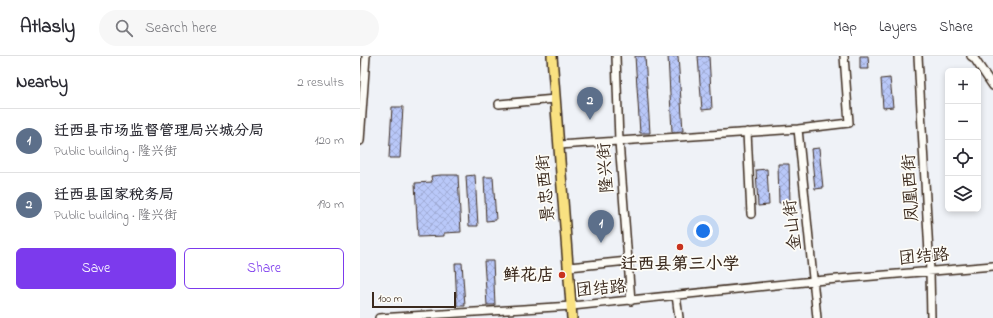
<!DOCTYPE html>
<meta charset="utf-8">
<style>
:root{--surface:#fff;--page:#f7f7f7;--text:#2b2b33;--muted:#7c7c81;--line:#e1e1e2;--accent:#7c3aed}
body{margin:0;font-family:"Indie Flower","LXGW WenKai TC",sans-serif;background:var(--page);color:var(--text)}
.controls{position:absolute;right:12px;top:12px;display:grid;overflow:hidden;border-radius:6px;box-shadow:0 2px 6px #0003}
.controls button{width:36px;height:36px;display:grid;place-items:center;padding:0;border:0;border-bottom:1px solid var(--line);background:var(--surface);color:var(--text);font:20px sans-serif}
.scale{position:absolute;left:12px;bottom:10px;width:84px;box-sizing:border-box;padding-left:4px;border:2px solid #3b2a1e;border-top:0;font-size:11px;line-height:14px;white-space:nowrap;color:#3b2a1e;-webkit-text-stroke:3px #fdfcf7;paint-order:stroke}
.you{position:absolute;left:343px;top:175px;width:14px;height:14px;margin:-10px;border:3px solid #fff;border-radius:50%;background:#1a73e8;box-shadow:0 0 0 6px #1a73e833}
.badge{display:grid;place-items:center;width:26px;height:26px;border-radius:50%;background:var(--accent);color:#fff;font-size:13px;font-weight:700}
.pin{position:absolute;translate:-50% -33px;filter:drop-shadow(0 1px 2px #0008)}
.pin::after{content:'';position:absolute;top:21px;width:14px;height:12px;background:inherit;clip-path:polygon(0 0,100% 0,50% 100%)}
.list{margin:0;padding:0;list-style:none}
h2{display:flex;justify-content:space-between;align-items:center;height:52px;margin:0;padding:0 16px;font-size:17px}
h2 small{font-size:13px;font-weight:400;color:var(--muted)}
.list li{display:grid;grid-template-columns:26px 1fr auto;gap:12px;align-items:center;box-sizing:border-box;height:64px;padding:0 16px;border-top:1px solid var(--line)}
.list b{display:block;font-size:15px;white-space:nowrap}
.list p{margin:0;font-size:13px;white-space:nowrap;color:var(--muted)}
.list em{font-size:13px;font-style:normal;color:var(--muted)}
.actions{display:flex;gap:8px;padding:12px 16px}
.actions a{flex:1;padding:9px 0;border:1px solid var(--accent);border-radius:6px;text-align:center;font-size:14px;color:var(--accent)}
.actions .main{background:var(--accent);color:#fff}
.icon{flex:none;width:22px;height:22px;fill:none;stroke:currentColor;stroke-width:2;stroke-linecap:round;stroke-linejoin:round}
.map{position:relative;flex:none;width:633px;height:262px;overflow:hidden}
header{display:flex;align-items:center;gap:24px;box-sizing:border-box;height:56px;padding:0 20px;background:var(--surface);border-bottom:1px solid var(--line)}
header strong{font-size:19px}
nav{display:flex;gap:22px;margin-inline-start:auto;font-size:14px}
.search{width:280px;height:36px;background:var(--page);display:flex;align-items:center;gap:10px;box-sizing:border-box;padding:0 14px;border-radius:22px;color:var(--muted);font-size:15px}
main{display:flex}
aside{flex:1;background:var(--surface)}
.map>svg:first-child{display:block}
.building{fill:url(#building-cross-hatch);stroke:#3b2a1e}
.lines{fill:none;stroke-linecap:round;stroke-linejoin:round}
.minor-casing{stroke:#3b2a1e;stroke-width:10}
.major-casing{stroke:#3b2a1e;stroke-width:12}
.minor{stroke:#fdfcf7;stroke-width:7}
.major{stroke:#f9e181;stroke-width:9}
.poi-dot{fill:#c8321e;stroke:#fdfcf7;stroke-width:1.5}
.labels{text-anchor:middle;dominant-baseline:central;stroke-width:3.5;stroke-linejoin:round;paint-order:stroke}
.street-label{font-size:17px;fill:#3b2a1e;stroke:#fdfcf7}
.poi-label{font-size:17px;font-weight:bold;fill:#3b2a1e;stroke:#fdfcf7}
</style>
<header>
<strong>Atlasly</strong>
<div class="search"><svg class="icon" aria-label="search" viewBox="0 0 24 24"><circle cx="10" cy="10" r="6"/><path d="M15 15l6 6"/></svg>Search here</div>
<nav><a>Map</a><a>Layers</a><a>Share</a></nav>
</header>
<main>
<aside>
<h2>Nearby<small>2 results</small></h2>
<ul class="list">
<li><span class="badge" style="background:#5c6f8a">1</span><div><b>迁西县市场监督管理局兴城分局</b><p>Public building · 隆兴街</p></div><em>120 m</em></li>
<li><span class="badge" style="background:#5c6f8a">2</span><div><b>迁西县国家税务局</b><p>Public building · 隆兴街</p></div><em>190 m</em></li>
</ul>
<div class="actions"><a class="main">Save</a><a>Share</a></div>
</aside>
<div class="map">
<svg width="633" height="262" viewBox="0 0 633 262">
<defs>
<pattern id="building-cross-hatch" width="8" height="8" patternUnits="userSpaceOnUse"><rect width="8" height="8" fill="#b9c8f9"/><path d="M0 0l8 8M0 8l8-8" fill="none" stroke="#a0acd5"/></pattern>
</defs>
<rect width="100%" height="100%" fill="#eff2f7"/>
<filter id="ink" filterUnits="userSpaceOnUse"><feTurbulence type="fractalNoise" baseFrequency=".025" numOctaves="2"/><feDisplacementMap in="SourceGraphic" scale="8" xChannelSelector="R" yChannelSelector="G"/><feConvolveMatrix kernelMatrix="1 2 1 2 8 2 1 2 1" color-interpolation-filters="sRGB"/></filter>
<g filter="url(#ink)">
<path class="building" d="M275,0H285L290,77H280Z
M308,0H318L323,75L312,76Z
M338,0H349L352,53L342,54Z
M500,0H508L509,13H500Z
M530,22L533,51L523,52L521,23Z
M32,51H43L40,102H29Z
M459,92L463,132L455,133L451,93Z
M418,108H429L430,146L419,147Z
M407,113L409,149L398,150L396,114Z
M81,119H98L101,176L84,177V180L58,181L55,127L72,126L71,120Z
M115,119L118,170H109L106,120Z
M124,121H133L136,164L126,165Z
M124,205H133L135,249H127Z
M95,207H102L105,250H97Z"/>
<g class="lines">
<g class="minor-casing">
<path id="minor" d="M256,0L259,85L271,245
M558,0L570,215L571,262
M611,0L614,2L633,30
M139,48L195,43
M438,73L457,262
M387,76L391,158
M0,85L6,0
M199,89L438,73L489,67L484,0
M209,211L268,205
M316,239L319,262
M19,262L212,250L454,225L633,210"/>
</g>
<g class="major-casing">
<path id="major" d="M192,0L212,262"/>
</g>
<use href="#minor" class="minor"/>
<use href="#major" class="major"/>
</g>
</g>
<g class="poi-dot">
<circle cx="320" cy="191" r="4"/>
<circle cx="202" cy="219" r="4"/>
</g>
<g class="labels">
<g class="street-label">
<text transform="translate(246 112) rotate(-94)">隆兴街</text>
<text transform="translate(186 132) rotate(-95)">景忠西街</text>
<text transform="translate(551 132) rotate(-93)">凤凰西街</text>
<text transform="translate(433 169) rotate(-96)">金山街</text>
<text transform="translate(564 201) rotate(-5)">团结路</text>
<text transform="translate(241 233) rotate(-5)">团结路</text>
</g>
<g class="poi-label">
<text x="320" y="208">迁西县第三小学</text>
<text x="194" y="219" text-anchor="end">鲜花店</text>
</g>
</g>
</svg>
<div class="controls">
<button>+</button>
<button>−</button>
<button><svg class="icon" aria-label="locate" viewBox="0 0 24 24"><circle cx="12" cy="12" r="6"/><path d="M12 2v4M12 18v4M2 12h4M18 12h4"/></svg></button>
<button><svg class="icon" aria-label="layers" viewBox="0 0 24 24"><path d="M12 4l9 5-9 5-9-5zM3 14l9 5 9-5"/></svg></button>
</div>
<div class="scale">100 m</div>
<div class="you"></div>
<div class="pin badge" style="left:241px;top:187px;background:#5c6f8a">1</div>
<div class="pin badge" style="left:230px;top:64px;background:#5c6f8a">2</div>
</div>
</main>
